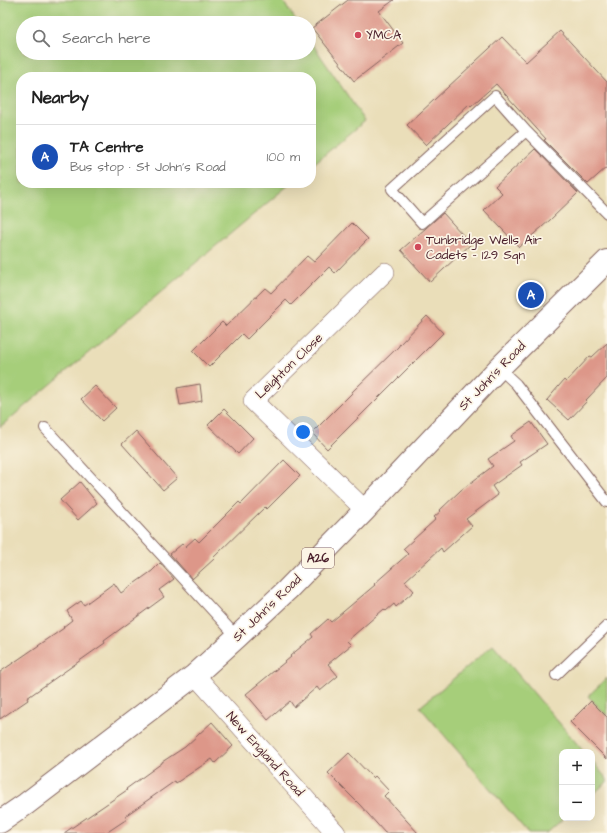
<!DOCTYPE html>
<meta charset="utf-8">
<style>
:root{--surface:#fff;--page:#f2f2f2;--text:#222;--muted:#767676;--line:#e0e0e0;--accent:#0b8043}
body{margin:0;font-family:"Architects Daughter",sans-serif;background:var(--page);color:var(--text)}
.controls{position:absolute;right:12px;bottom:12px;display:grid;overflow:hidden;border-radius:8px;box-shadow:0 4px 16px #0002}
.controls button{width:36px;height:36px;display:grid;place-items:center;padding:0;border:0;border-bottom:1px solid var(--line);background:var(--surface);color:var(--text);font:20px sans-serif}
.you{position:absolute;left:303px;top:432px;width:14px;height:14px;margin:-10px;border:3px solid #fff;border-radius:50%;background:#1a73e8;box-shadow:0 0 0 6px #1a73e833}
.badge{display:grid;place-items:center;width:26px;height:26px;border-radius:50%;background:var(--accent);color:#fff;font-size:13px;font-weight:700}
.pin{position:absolute;translate:-50% -50%;border:2px solid #fff;box-shadow:0 1px 4px #0006}
.list{margin:0;padding:0;list-style:none}
h2{display:flex;justify-content:space-between;align-items:center;height:52px;margin:0;padding:0 16px;font-size:17px}
h2 small{font-size:13px;font-weight:400;color:var(--muted)}
.list li{display:grid;grid-template-columns:26px 1fr auto;gap:12px;align-items:center;box-sizing:border-box;height:64px;padding:0 16px;border-top:1px solid var(--line)}
.list b{display:block;font-size:15px;white-space:nowrap}
.list p{margin:0;font-size:13px;white-space:nowrap;color:var(--muted)}
.list em{font-size:13px;font-style:normal;color:var(--muted)}
.icon{flex:none;width:22px;height:22px;fill:none;stroke:currentColor;stroke-width:2;stroke-linecap:round;stroke-linejoin:round}
.map{position:relative;flex:none;width:607px;height:833px;overflow:hidden}
.search{position:absolute;background:var(--surface);box-shadow:0 4px 16px #0002;left:16px;top:16px;width:300px;height:44px;display:flex;align-items:center;gap:10px;box-sizing:border-box;padding:0 14px;border-radius:22px;color:var(--muted);font-size:15px}
.panel{position:absolute;background:var(--surface);box-shadow:0 4px 16px #0002;left:16px;top:72px;width:300px;height:116px;border-radius:16px}
.map>svg:first-child{display:block}
.green{fill:#a6ce7a;stroke:#787652}
.building{fill:#dd9789}
.lines{fill:none;stroke-linecap:round;stroke-linejoin:round}
.lane-casing{stroke:#82625d;stroke-width:12}
.street-casing{stroke:#82625d;stroke-width:20}
.highway-casing{stroke:#82625d;stroke-width:24}
.lane{stroke:#fff;stroke-width:10}
.street{stroke:#fff;stroke-width:19}
.highway{stroke:#fff;stroke-width:22}
.poi-dot{fill:#d1495b;stroke:#fcf5e5;stroke-width:1.5}
.labels{text-anchor:middle;dominant-baseline:central;stroke-width:3.5;stroke-linejoin:round;paint-order:stroke}
.shield{fill:#fcf5e5;stroke:#7f5f63;stroke-width:1}
.shield-label{font-size:12px;font-weight:bold;fill:#4a1f2b}
.poi-label{font-size:13px;fill:#4a1f2b;stroke:#fcf5e5;text-anchor:start}
.street-label{font-size:13px;fill:#4a1f2b;stroke:#fcf5e5}
</style>
<div class="map">
<svg width="607" height="833" viewBox="0 0 607 833">
<rect width="100%" height="100%" fill="#fcf5e5"/>
<filter id="ink" filterUnits="userSpaceOnUse"><feTurbulence type="fractalNoise" baseFrequency=".025" numOctaves="2"/><feDisplacementMap in="SourceGraphic" scale="8" xChannelSelector="R" yChannelSelector="G"/><feConvolveMatrix kernelMatrix="1 2 1 2 8 2 1 2 1" color-interpolation-filters="sRGB"/></filter>
<filter id="wash" filterUnits="userSpaceOnUse"><feTurbulence type="fractalNoise" baseFrequency=".012" numOctaves="4" result="noise"/><feDisplacementMap in="SourceGraphic" scale="16" xChannelSelector="R" yChannelSelector="G"/><feGaussianBlur stdDeviation="0.9" result="paint"/><feColorMatrix in="noise" values="0 0 0 0 0 0 0 0 0 0 0 0 0 0 0 0 0 1.4 0 .05"/><feComposite in="paint" operator="in"/></filter>
<g filter="url(#wash)">
<rect width="100%" height="100%" fill="#eadeb9"/>
<path class="green" d="M0,0H282L298,23H23V53H309V39L365,121L311,166V77H21V183H291L0,427Z
M493,645L584,752H562V818H564L547,833H528L420,707Z
M607,678V716L588,696Z
M592,761L607,779V782L592,795Z"/>
<g id="blocks">
<path class="building" d="M348,0H394L379,11L403,43L354,81L312,28Z
M560,31L607,82V167L588,184L544,140L546,139L496,84L471,106L469,104L426,145L407,125L502,37L526,62Z
M535,149L578,193L550,220L519,247L484,210L502,193L495,186Z
M443,213L471,244L430,282L401,250Z
M352,223L368,239L335,273L329,267L291,305L286,300L247,339L242,334L209,367L193,351L222,322L226,326L265,288L271,293L307,256L314,262Z
M427,316L443,333L327,449L312,433L352,393V392L399,346V345Z
M607,343V378L586,400L587,401L569,420L547,400L564,380L566,382L590,356L592,357Z
M200,384L202,401L180,405L177,388Z
M95,386L116,408L102,421L81,399Z
M224,409L253,438L238,454L208,425Z
M531,422L547,444L520,462L522,465L492,486L498,495L466,519L472,526L443,552L441,548L405,581L414,591L396,607L394,604L386,611L384,609L347,641L351,645L328,664L338,676L320,691L317,687L294,707L290,701L268,720L246,694L291,657L290,656L313,637L311,634L328,619L331,622L375,585L374,584L408,554L403,549L436,519L434,517L441,511L440,510L461,490L493,466L488,459L514,441L511,436Z
M136,431L177,478L163,490L122,444Z
M284,460L300,476L267,509L265,507L213,558L214,559L192,579L170,554L182,544L185,547L195,538L199,542L239,502L241,504Z
M80,482L97,503L78,520L60,500Z
M160,563L174,579L159,590L164,597L104,641L105,643L27,698L28,700L0,719V672L64,628L63,627L72,620L67,611L81,601L84,605L114,583L121,593L152,571Z
M591,701L607,717V759L570,722Z
M212,722L233,746L215,763L212,759L176,783L175,781L125,816L127,819L106,833H64L127,790L126,789L162,763V762L185,747Z
M349,753L373,778L375,776L389,791L384,796L418,833H385L360,805L328,773Z"/>
</g>
</g>
<g filter="url(#ink)">
<use href="#blocks" fill-opacity="0" stroke="#82625d" stroke-width="1"/>
<g class="lines">
<g class="lane-casing">
<path id="lane" d="M526,131L495,96L392,189L422,223L526,131L607,213
M499,368L516,384L607,502
M45,428L237,637
M556,675L607,626"/>
</g>
<g class="street-casing">
<path id="street" d="M365,510L253,401L385,272
M195,675L336,833"/>
</g>
<g class="highway-casing">
<path id="highway" d="M0,822L26,804L195,675L237,637L287,590L365,510L499,368L607,261"/>
</g>
<use href="#lane" class="lane"/>
<use href="#street" class="street"/>
<use href="#highway" class="highway"/>
</g>
</g>
<g class="poi-dot">
<circle cx="358" cy="35" r="4"/>
<circle cx="418" cy="247" r="4"/>
</g>
<g class="labels">
<rect class="shield" x="302" y="548" width="32" height="20" rx="3"/>
<g class="shield-label">
<text x="318" y="558">A26</text>
</g>
<g class="poi-label">
<text x="366" y="35">YMCA</text>
<text x="426" y="240">Tunbridge Wells Air<tspan x="426" dy="15">Cadets - 129 Sqn</tspan></text>
</g>
<g class="street-label">
<text transform="translate(289 366) rotate(-44)">Leighton Close</text>
<text transform="translate(492 376) rotate(-46)">St John's Road</text>
<text transform="translate(267 608) rotate(-44)">St John's Road</text>
<text transform="translate(265 754) rotate(48)">New England Road</text>
</g>
</g>
</svg>
<div class="controls">
<button>+</button>
<button>−</button>
</div>
<div class="you"></div>
<div class="pin badge" style="left:531px;top:295px;background:#1a4fb4">A</div>
<div class="search"><svg class="icon" aria-label="search" viewBox="0 0 24 24"><circle cx="10" cy="10" r="6"/><path d="M15 15l6 6"/></svg>Search here</div>
<section class="panel">
<h2>Nearby<small></small></h2>
<ul class="list">
<li><span class="badge" style="background:#1a4fb4">A</span><div><b>TA Centre</b><p>Bus stop · St John's Road</p></div><em>100 m</em></li>
</ul>
</section>
</div>
